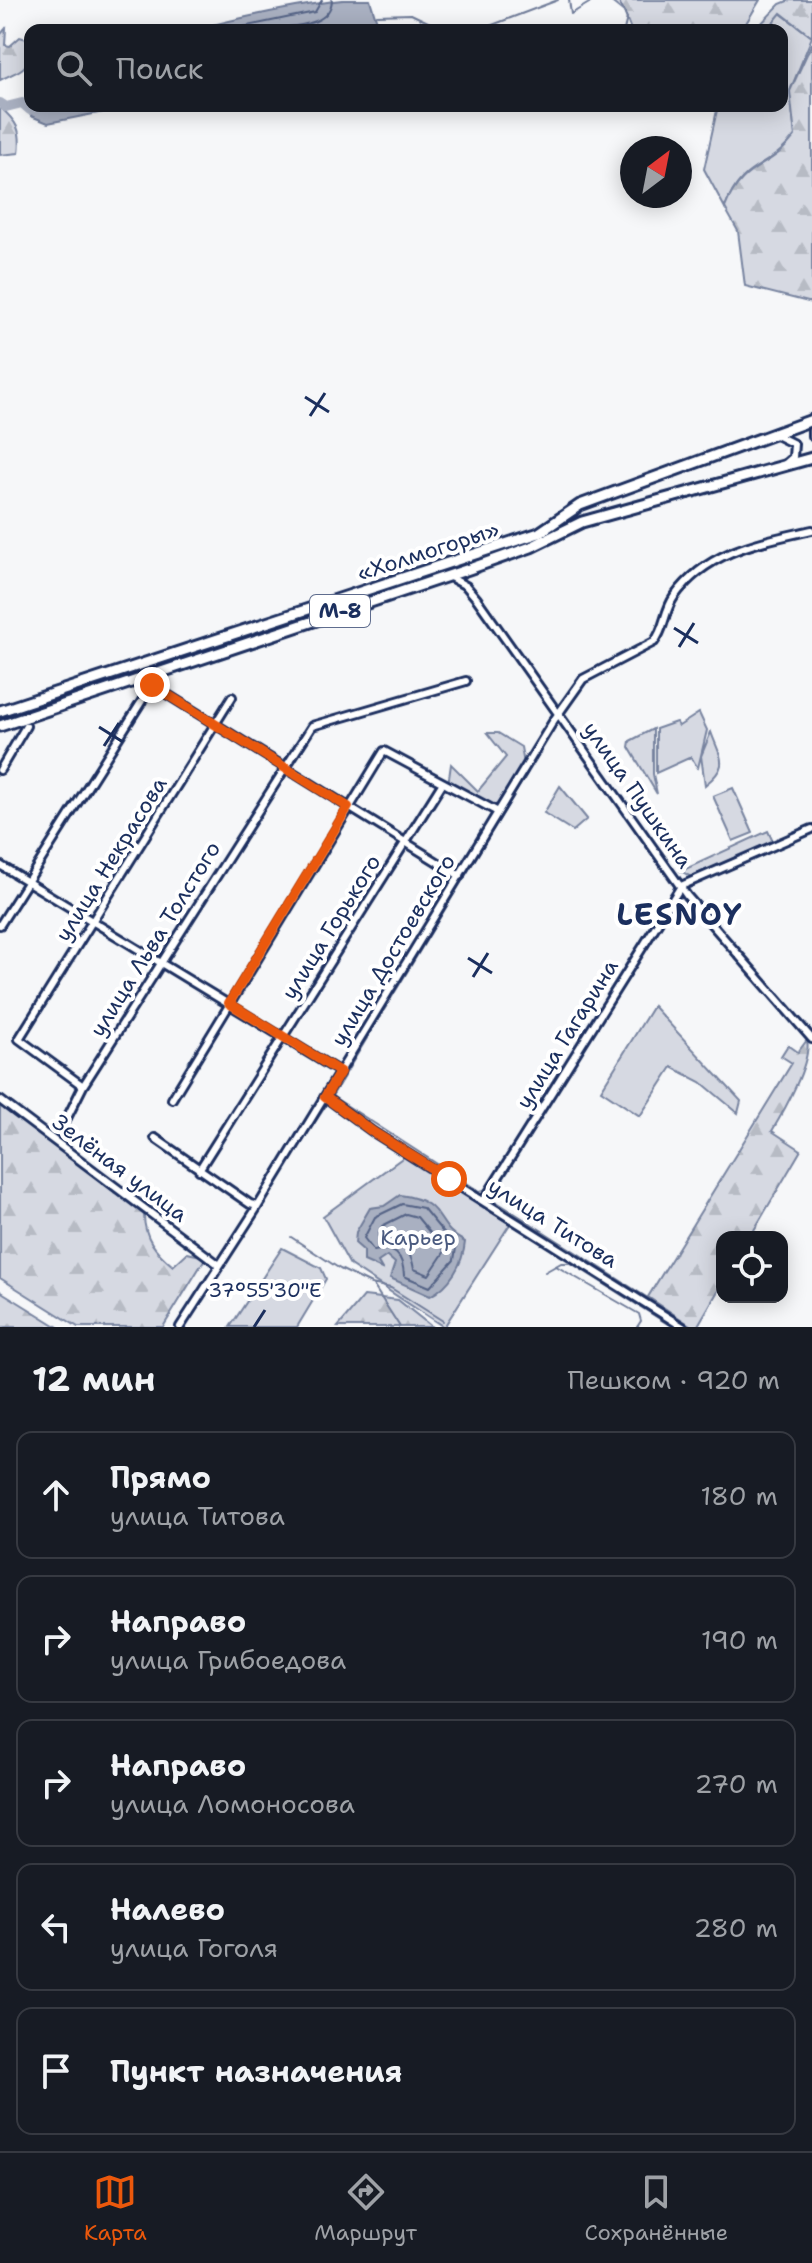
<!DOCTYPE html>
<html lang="ru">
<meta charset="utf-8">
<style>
:root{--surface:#171b24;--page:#20242c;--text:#f1f3f6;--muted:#9ea1a6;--line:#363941;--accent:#ea580c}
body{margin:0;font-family:"Shantell Sans",sans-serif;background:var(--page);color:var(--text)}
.controls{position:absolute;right:24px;bottom:24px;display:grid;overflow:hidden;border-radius:16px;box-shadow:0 4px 20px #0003}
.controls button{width:72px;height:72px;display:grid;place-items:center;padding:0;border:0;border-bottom:2px solid var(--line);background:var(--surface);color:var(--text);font:40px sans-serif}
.compass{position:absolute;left:620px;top:136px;width:72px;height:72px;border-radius:50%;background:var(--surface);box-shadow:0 4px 20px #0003;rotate:32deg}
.stop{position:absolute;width:24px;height:24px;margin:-18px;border:6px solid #ea580c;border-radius:50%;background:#fff}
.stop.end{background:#ea580c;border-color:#fff;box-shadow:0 2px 8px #0008}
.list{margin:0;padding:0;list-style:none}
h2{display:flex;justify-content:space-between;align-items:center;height:104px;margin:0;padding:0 32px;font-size:34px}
h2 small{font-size:26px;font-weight:400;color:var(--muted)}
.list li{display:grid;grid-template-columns:52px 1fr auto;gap:24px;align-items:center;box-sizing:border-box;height:128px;margin:0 16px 16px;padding:0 16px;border:2px solid var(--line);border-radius:16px}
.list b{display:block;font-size:30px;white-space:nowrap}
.list p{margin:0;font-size:26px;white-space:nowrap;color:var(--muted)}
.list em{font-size:26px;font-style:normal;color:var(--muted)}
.icon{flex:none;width:44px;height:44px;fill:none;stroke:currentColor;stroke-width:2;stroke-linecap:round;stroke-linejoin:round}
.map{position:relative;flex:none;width:812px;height:1327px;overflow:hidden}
.search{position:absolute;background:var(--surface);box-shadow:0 4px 20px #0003;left:24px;right:24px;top:24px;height:88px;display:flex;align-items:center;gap:20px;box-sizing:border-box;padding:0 28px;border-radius:16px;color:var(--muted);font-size:30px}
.sheet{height:824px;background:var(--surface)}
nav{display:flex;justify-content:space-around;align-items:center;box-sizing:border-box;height:112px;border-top:2px solid var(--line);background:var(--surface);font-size:22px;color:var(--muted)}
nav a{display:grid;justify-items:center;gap:4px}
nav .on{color:var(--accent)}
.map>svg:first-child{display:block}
.green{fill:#d6d9e2;stroke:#7884a0;stroke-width:2}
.forest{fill:url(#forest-firs);stroke:#7884a0;stroke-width:2}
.water{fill:#a9b0c1;stroke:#707c99;stroke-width:2}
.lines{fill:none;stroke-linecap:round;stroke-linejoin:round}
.shore{stroke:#546386;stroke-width:2}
.stream{stroke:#707c99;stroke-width:2}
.river{stroke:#a9b0c1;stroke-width:10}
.minor-casing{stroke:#1b2f5e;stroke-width:12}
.highway-casing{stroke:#1b2f5e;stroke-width:15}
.minor{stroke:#fff;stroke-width:6}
.highway{stroke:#fff;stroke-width:9}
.route{stroke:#ea580c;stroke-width:10}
.ticks{fill:none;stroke:#1b2f5e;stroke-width:3}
.labels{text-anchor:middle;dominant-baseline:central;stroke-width:8;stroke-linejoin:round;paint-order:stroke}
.shield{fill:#fff;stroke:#5f6d8e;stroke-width:2}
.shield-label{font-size:20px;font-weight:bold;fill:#1b2f5e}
.street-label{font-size:22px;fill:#1b2f5e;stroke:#fff}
.park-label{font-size:22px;fill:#4a5a7f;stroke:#fff}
.district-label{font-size:30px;font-weight:bold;letter-spacing:2px;fill:#1b2f5e;stroke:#fff}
.ticks-label{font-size:20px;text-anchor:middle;fill:#1b2f5e;stroke:#fff;stroke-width:8;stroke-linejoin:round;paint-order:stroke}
</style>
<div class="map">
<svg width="812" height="1327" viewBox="0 0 812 1327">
<defs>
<pattern id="forest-firs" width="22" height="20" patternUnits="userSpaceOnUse" patternTransform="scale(2)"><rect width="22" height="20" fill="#d6d9e2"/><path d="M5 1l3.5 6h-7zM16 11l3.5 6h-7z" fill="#b7bbc4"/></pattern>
</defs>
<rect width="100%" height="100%" fill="#f6f7f9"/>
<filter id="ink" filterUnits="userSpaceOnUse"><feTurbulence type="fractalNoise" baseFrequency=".0125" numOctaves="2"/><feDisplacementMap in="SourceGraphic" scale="16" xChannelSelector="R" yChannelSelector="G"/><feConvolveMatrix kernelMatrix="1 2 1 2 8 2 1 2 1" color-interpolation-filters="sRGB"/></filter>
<g filter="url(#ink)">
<path class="green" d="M780,13L812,37L790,91L795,135C768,172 743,159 725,208L704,169L717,110L719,106H782V30H767Z
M699,713L707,730L698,768L691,757L656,773V729L676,722L679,726Z
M653,729V774L657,794L629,747L630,741Z
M711,732C721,760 730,765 705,785L701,756Z
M487,733H498L521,747L524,764L496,808L448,785L451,764L478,791L506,757Z
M560,786L587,819L573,831L544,813Z
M733,788L753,833L733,841L713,796Z
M768,831L774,844L693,878L681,871Z
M653,1006L741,1101L738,1113L701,1082L672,1067L640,1116L601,1090Z
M405,1156L510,1224L444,1327L350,1265L323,1216Z
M282,1248L321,1268L326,1279L297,1327H230Z"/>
<path class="forest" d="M609,0H760L742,30H631L624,12Z
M790,0H812V37L781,13L767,30H755L780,4Z
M6,28L5,45L10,46L20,37L30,40C30,70 26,67 0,80V35Z
M812,43V303L745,286L738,231L725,208C742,162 769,171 795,136L790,91Z
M0,107C17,122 22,130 19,153L0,155Z
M807,1040C812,1061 784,1111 772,1131L801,1150L750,1237H722V1284L697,1327H693L648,1297L792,1063L781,1056L788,1045L798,1052Z
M0,1104L144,1215C144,1238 156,1252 173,1266L187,1253L206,1257L163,1327H78L0,1278Z
M0,1291L58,1327H0Z
M364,1296L398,1300L432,1327H338Z"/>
<path class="water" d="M343,0H370L378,25L362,30H193C243,17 291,6 343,0Z
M32,106H134L48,123L31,116Z
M400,1195C447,1201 433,1226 465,1242C463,1264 450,1286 430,1296L390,1278L395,1263L387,1256L378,1262L382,1269L364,1261V1251L355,1243L356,1232L370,1208L384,1206Z"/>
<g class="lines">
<path class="shore" d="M228,30L315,12L322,0
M266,30C288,25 330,29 332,0
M402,1204L423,1208L456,1248L454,1260L430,1287L404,1276C403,1255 395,1246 374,1251L364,1238L375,1217Z
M406,1214L417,1217L445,1251L429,1275L414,1269C410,1244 397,1244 378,1236L382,1226Z"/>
<path class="stream" d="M569,0L571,14L594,0
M618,0L627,18L624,30
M377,15L411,14L445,30
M479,30L558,0
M627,977L672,908
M513,1159L492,1199L673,1314
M485,1190L479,1191L332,1096L528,772
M269,1193L325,1107
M291,1237L340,1269L371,1284L391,1288L443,1321
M556,1266L639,1314L641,1321L637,1327
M545,1272L561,1263H571L666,1323
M373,1285L400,1327"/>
<path class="river" d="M0,103L6,107L22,103L30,110"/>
<g class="minor-casing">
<path id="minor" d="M812,431V436
M776,435L794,444L793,457L785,464
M448,576L466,586L477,599L687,896L812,1039
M0,770L26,726
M0,865L340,1072
M681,886L812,829
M0,925L152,685L460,876
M83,1086L19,1039L232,697
M325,1097L373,1132L683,1327
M172,1099L384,751L498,812
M0,1100L218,1264
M60,1132L83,1086L312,726L466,681
M155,1138L250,1204L258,1206
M199,1170L442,784
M484,1200L681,886
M180,1327L258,1206L554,720L583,679L654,642C665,629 664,611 674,597C708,550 760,542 812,530"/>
</g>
<g class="highway-casing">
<path id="highway" d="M0,711L539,533L580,505L812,420
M0,726L469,569L531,547L582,522L812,458"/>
</g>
<use href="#minor" class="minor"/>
<use href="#highway" class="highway"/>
</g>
</g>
<g class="lines" filter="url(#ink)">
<path class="route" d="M152,685L348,807L229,1003L340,1072L325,1097L373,1132L449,1179"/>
</g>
<path class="ticks" d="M305,397L329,412M310,416L325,393M674,628L698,643M679,647L694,623M99,727L123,742M104,746L119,723M468,958L492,973M473,977L488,953M254,1327L265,1310"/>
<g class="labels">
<rect class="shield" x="310" y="595" width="60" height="32" rx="6"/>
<g class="shield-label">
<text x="340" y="611">М-8</text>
</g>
<g class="street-label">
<text transform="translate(428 551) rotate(-18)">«Холмогоры»</text>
<text transform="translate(638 795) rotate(55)">улица Пушкина</text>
<text transform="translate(111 859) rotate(-58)">улица Некрасова</text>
<text transform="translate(331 927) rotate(-58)">улица Горького</text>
<text transform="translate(155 939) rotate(-58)">улица Льва Толстого</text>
<text transform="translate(393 950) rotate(-59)">улица Достоевского</text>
<text transform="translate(567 1034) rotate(-58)">улица Гагарина</text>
<text transform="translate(120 1168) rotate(37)">Зелёная улица</text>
<text transform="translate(553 1223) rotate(32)">улица Титова</text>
</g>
<g class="park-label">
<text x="418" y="1237">Карьер</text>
</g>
<g class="district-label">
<text x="680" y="914">LESNOY</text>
</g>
</g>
<g class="ticks-label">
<text x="265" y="1297">37°55'30"E</text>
</g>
</svg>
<div class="controls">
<button><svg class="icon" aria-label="locate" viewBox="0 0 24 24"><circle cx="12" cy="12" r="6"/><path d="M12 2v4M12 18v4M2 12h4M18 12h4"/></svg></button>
</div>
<svg class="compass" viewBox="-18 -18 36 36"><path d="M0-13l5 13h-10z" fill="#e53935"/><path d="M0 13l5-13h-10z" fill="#9ea1a6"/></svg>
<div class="stop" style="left:449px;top:1179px"></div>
<div class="stop end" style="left:152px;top:685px"></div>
<div class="search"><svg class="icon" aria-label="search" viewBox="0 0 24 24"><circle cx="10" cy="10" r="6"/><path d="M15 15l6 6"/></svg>Поиск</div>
</div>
<section class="sheet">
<h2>12 мин<small>Пешком · 920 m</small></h2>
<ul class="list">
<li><svg class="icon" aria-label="ahead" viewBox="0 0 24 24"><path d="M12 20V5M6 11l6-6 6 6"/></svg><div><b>Прямо</b><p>улица Титова</p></div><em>180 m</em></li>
<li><svg class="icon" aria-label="right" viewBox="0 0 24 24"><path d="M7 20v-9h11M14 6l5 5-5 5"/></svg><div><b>Направо</b><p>улица Грибоедова</p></div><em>190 m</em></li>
<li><svg class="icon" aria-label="right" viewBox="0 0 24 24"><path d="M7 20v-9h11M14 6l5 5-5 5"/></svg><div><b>Направо</b><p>улица Ломоносова</p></div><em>270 m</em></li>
<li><svg class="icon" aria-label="left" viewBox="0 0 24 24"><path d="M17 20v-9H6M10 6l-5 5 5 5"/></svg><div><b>Налево</b><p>улица Гоголя</p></div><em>280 m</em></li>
<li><svg class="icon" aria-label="arrive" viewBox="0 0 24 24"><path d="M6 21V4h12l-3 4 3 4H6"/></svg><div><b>Пункт назначения</b></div></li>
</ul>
</section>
<nav>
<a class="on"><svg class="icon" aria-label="map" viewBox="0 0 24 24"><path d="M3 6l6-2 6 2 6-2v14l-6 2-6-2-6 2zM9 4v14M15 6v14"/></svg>Карта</a>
<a><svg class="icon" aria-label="directions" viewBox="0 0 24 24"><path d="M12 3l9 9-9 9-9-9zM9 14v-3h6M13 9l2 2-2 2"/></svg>Маршрут</a>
<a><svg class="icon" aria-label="saved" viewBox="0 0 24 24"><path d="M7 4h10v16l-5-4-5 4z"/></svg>Сохранённые</a>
</nav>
